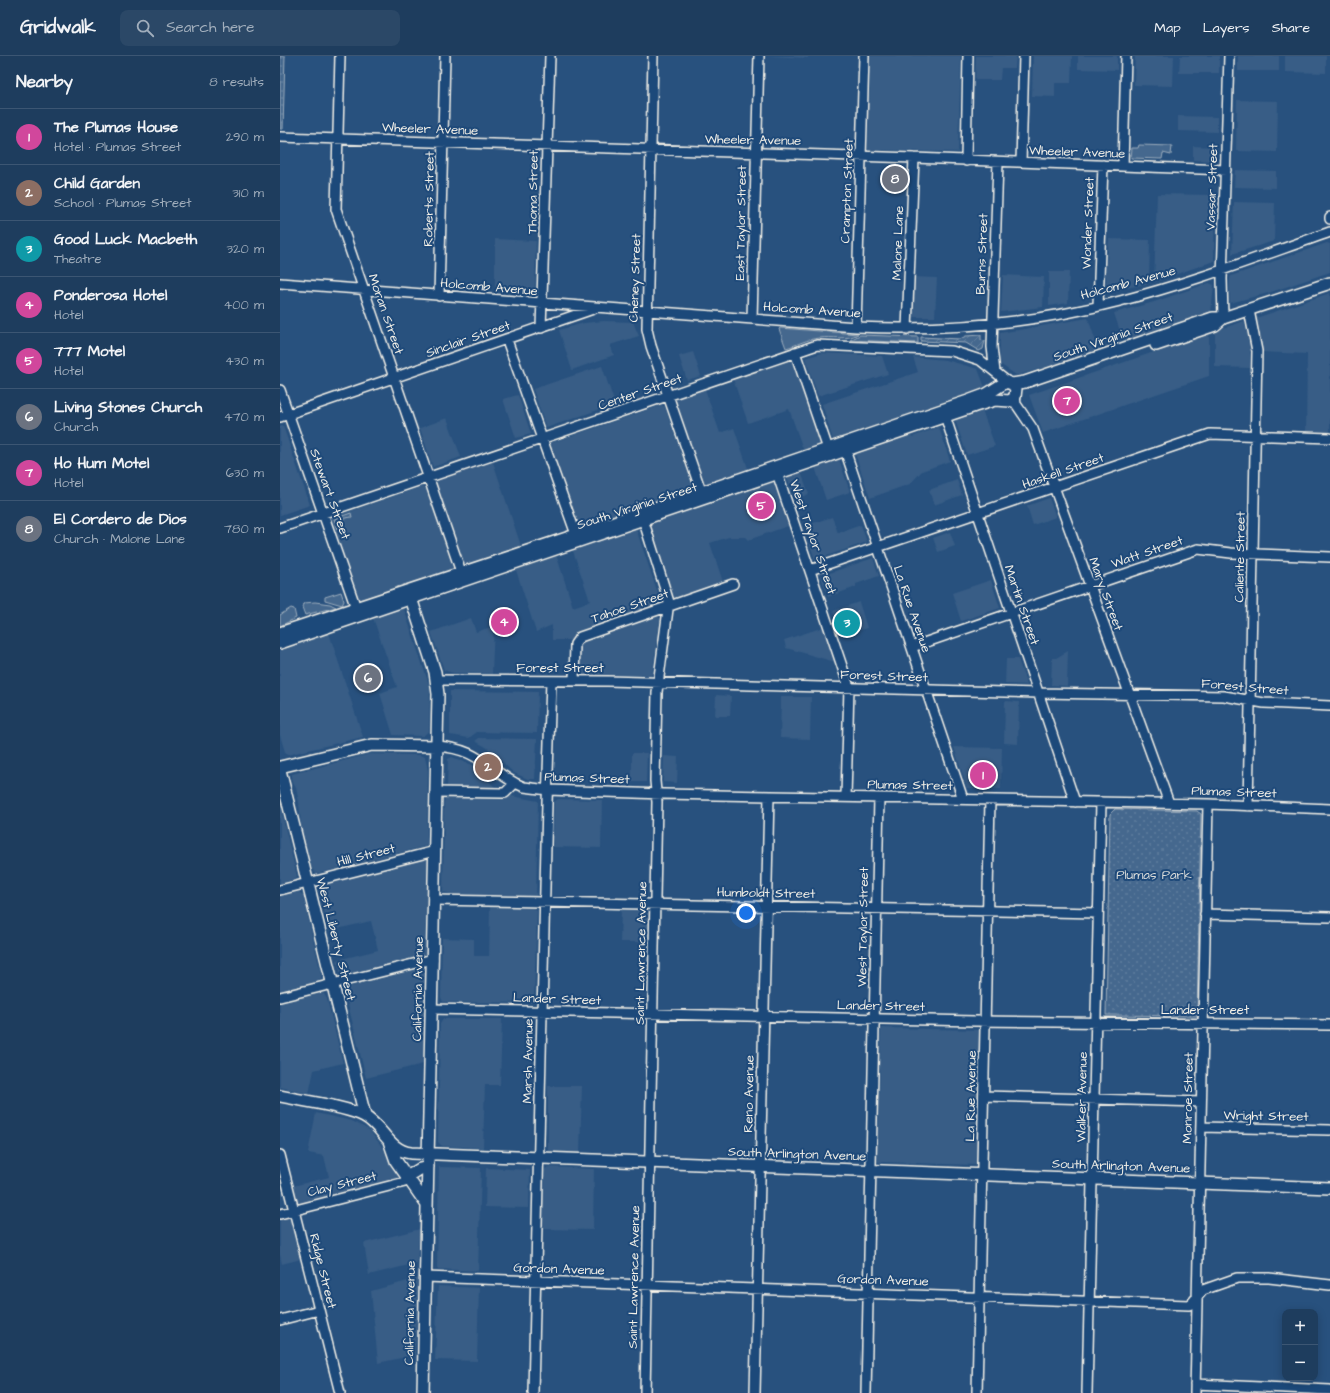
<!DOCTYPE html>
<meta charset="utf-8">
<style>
:root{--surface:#1e3d5e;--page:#2b4867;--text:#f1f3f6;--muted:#a1aebc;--line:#3c5673;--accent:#ff9aa2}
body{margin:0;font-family:"Architects Daughter",sans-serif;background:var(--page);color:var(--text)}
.controls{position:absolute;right:12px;bottom:12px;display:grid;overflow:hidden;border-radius:8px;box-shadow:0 2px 10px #0003}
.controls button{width:36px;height:36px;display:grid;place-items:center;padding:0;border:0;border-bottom:1px solid var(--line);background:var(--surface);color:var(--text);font:20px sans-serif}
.you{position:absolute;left:466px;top:857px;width:14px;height:14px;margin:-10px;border:3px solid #fff;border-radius:50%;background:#1a73e8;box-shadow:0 0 0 6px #1a73e833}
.badge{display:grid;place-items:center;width:26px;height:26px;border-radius:50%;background:var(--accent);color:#fff;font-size:13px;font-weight:700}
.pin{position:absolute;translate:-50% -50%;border:2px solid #fff;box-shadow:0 1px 4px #0006}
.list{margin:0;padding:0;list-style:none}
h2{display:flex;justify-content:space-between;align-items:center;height:52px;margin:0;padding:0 16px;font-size:17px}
h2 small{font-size:13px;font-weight:400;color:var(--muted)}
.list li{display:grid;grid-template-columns:26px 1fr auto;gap:12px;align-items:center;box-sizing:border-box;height:56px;padding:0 16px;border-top:1px solid var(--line)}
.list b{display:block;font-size:15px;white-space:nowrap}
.list p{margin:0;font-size:13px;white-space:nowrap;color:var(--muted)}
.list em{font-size:13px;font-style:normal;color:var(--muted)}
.icon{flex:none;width:22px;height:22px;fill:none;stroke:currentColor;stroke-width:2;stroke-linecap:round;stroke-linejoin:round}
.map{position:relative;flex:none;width:1050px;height:1337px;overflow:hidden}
header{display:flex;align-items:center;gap:24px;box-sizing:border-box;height:56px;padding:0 20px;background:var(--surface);border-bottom:1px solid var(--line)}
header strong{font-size:19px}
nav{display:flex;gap:22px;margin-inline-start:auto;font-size:14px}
.search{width:280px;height:36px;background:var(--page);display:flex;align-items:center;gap:10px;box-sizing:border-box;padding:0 14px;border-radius:8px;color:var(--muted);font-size:15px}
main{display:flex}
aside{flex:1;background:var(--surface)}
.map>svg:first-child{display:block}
.built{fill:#375d86}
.grass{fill:#45688e;stroke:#9cacbb}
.park{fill:url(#park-dots);stroke:#9cacbb}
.garden{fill:url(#garden-furrows);stroke:#9cacbb}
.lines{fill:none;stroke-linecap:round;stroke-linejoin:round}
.minor-casing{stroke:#f4f1e8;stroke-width:12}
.major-casing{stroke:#f4f1e8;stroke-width:14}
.minor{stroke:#1f4a7a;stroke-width:9}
.major{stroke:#1f4a7a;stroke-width:11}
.labels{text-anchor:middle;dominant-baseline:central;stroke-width:4;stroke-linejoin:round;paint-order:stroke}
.street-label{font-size:13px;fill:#f4f1e8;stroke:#1f4a7a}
.park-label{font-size:13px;fill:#dadcda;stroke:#1f4a7a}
</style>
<header>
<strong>Gridwalk</strong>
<div class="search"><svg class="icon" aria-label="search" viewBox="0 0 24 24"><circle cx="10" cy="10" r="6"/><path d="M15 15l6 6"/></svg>Search here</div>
<nav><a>Map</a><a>Layers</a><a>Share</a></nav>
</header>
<main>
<aside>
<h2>Nearby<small>8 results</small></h2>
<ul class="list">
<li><span class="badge" style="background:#d1479c">1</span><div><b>The Plumas House</b><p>Hotel · Plumas Street</p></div><em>290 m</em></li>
<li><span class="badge" style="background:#8d6e63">2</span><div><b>Child Garden</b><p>School · Plumas Street</p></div><em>310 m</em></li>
<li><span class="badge" style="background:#0f9aa8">3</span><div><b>Good Luck Macbeth</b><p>Theatre</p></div><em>320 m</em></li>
<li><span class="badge" style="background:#d1479c">4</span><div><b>Ponderosa Hotel</b><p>Hotel</p></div><em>400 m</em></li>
<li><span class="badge" style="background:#d1479c">5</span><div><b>777 Motel</b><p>Hotel</p></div><em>430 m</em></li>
<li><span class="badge" style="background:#6b7280">6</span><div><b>Living Stones Church</b><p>Church</p></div><em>470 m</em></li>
<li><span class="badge" style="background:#d1479c">7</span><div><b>Ho Hum Motel</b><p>Hotel</p></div><em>630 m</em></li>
<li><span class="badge" style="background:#6b7280">8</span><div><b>El Cordero de Dios</b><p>Church · Malone Lane</p></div><em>780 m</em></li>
</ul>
</aside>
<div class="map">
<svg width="1050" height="1337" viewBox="0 0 1050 1337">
<defs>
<pattern id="park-dots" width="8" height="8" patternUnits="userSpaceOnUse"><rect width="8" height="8" fill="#45688e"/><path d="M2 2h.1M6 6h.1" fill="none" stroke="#607e9e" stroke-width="1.8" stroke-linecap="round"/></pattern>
<pattern id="garden-furrows" width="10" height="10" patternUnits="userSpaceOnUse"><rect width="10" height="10" fill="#45688e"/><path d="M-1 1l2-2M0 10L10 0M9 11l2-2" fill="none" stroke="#607e9e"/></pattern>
</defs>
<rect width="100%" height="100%" fill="#28517e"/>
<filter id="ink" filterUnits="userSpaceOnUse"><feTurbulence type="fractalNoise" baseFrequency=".025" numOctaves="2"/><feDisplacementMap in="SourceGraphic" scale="8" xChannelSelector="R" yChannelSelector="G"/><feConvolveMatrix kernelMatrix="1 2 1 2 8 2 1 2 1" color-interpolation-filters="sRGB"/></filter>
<g filter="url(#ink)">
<path class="built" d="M487,0H528V2Z
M590,0H681L678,96L588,94Z
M696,0H736L735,12H721L720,24H695Z
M753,0H792L791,27H775V41L752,40Z
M798,0H837V14L798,13Z
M855,0H894L893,30L854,29Z
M900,0H939V17H899Z
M958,0H999V15H958Z
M1005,0H1046V17L1005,16Z
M957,44L998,45L997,96L956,95Z
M898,60L937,61V76L898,75Z
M913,90L937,91L936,105L913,104Z
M955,114L996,115V132L954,131Z
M877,138L935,139L934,205L874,226Z
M954,146L995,147L994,185L952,198Z
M215,183L256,185L255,234L215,232Z
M829,183L870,184L869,227L826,237V213Z
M1047,187L1050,188V216L988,237L950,247V223L951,220Z
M769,216H789L788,247L769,250Z
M723,219L764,221L763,251L721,256Z
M632,221L657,222L655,261H631Z
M929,227L934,229L931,257L844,287L834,257L874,246Z
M1050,237V377H1026L1027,298L982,296L976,262Z
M808,262L819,295L739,319H736L720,308V277Z
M324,265L353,266L359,280L330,289L334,299L292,314L279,274L304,267Z
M964,265L970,287V312L935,311V275Z
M929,277V320L763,377L749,339Z
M413,296L421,320L407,324L399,300Z
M542,297L602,300L608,318L538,340L525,302Z
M633,301L666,304L698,313L706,334L557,384H553L542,348L638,316Z
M508,304L513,306L540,387V390L524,396L509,353L468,367L453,323Z
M322,310L335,348L266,372L253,333Z
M425,333L440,377L454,372L469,415L425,429L396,345L398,342Z
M238,339L251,378L236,382L223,343Z
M382,349L385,351L400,394L413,431L412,434L300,472L298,471L270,387Z
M702,354L715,390L687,399L675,364Z
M167,362L181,401L153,411L140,372Z
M3,370L30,449L0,459V371Z
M659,371L670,405L642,415L630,428L590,442L575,397L631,378L632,381Z
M559,403L570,436L546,444L535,411Z
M213,406L242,493L185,511L156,427L158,424Z
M521,416L529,438L515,443L507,421Z
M491,424L494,428L508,470L468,484L465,481H449L430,487L443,526L396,543L392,541L369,467Z
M677,424L682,439L654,449L649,434Z
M143,430L147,434L174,515L79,546L51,462Z
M769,442L776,461L753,469L747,450Z
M552,461L558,477L581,469L587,486L535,504L524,470Z
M353,472L356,473L380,543L379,548L299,575L294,579L291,584H272V569L256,576L235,511L276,498L293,551L310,545L292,492Z
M670,476L675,490L658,496L653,482Z
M593,502L599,520L576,528V531L548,541L541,520Z
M711,524L720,552L681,565L672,537Z
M579,546L587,572L561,580L553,555Z
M123,550L150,632L149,675L143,680L113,679L100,637L117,631L92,559Z
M376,560L380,562V565L372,620L304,619L300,616V588L302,585Z
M191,562L196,576L214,570L212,618L173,617L164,614L151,576Z
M544,571L555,606L506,592L504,584Z
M48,574L83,681L7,699L5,696L0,679V594L28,585Z
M788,595L787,630L771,629L772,602H776Z
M726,603H738L747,629L725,628Z
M170,635L258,636L257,677L197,676L189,682L170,679Z
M436,639L451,640L450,660H435Z
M501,641H531L530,683L500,682Z
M725,645L739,646L738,688L724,687Z
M199,682L257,683L255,723H248L234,717L206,691L195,685Z
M674,691L722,692L721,733L687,732Z
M352,697H367L366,726H352Z
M89,698L139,699L145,701L148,715L147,790L36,818L31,811L21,769L19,746L16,732L11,723L12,718Z
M384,700L398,701L397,727L383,726Z
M172,701L192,709L218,734L167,732L168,703Z
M170,739L232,740L258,745L256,840L175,839L163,836L164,746L165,743Z
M278,743L322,744L321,792L273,791L274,746Z
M0,745L5,771L17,820L15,823L0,828Z
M142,803H146L148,806L145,900L67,920L61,918L57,904L98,894L91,865L49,875L41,842L38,838V831L72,822L77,818Z
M19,836L23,839L42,922L36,927L0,936V840Z
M210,851L253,852L257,855L254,947L163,946L161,941L162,882L194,883V900H209Z
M341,854H364L369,857L368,886H340Z
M141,912H144L146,915L143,1008L86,1022L64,932Z
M41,937L44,938L47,943L63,1007L34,1014L29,1038L0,1031V947Z
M163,963H222L220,1029H205L203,1092L162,1090L158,1086L160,968Z
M601,972L700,974L697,1109L597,1106Z
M268,1030H302L300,1097L268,1095Z
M36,1057L72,1065L89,1074L100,1088L120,1117L121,1121L22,1147L18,1146L13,1130L49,1121L44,1100L28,1097Z
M159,1111L201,1112L198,1215L157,1213Z
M268,1111L314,1113L313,1174L262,1173L264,1114Z
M206,1112L250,1114L249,1152L205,1151Z
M7,1161L11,1162L21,1203L2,1208L0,1198V1162Z
M140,1173L137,1207L89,1219L84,1187Z
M139,1222L135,1299L98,1307L91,1235Z
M158,1230L199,1232L197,1305L155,1304Z"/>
<path class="grass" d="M859,89L892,90L891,99L883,97L882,103L851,102L852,92H858Z
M499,273L500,272L578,278C566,285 553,280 539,282C527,283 517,289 506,292Z
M580,279L638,281V287L570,284Z
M61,536L64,545L62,549L45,544V541Z
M35,546L50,548L56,551L25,559L22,551L24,547Z
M11,552L14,553L16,562L0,570V559Z"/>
<path class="park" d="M0,0H5L3,73H0Z
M835,753L917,755L921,758L917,960L826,959L830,758Z"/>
<path class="garden" d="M701,279V284L705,285L703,293L699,295L686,287L641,285V281L680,283L686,280Z
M71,457L72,461L59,463L58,467L60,471L58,473L54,463Z"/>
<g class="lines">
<g class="minor-casing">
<path id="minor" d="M60,0L56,153L181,516
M373,0L367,273L371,290L421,435
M0,81L634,102L946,114
M686,105L688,0
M741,106L744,0
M843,110L846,0
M1050,161V163
M0,227L576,271C666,275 753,268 840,245C911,227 981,200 1050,176
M159,240L165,0
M818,250L823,109
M943,262L942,223L949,0
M472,263L479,0
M576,271L584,0
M261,272L270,0
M627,273L634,102
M227,284L298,484
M515,296L548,393
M715,316L712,291L718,106
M0,334L76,552
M735,341L736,348L753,373L889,747
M665,360L795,746
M0,361L313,253
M565,394L683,743
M497,417L569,631L566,741
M363,463L389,546L377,636L375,725L377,746L376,793L365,1337
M0,472L537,289L672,295L700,304L729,327
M530,514L930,378L1050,382
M632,591L918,493L951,497L1050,501
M157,624L328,625L759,637L944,640L984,647L1050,650
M294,625L295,588L300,581L453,528
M157,690C197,693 203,709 235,727L244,731L268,734L383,738L928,748L1050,753
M156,736L221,737H225L235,727
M968,750L977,295L969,254
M0,834L155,795
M154,844L818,857
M925,858L1050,861
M0,941L153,903
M152,953L695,965L1050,969
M704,1040L921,1046
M921,1071L1050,1074
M0,1099L60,1337
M0,1158L125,1126L127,1121
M145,1221L909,1249L912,1247L923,1234L957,1222H989L1050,1229
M0,1264L39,1254
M915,1328L1050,1334
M253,1337L267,747L271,625
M475,1337L489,740
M586,1337L599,742
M697,1337L710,744
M807,1337L821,746
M915,1337L928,748"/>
</g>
<g class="major-casing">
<path id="major" d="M876,289L935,269L943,262
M732,328L745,326L933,262H943L1050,227
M129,536L155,616L158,638L143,1337
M0,577L296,479L688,345L707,338L726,326L732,328L736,332L735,341L730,345L715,344L695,350L0,587
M0,711L92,689L157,690
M0,714L85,1060
M0,1040C22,1045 65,1050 84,1060C103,1070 108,1094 131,1097L1050,1132
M109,1085L116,1105L147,1149
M127,1121L140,1113L148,1111"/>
</g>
<use href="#minor" class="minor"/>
<use href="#major" class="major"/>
</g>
</g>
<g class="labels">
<g class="street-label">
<text transform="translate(150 73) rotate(2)">Wheeler Avenue</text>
<text transform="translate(473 84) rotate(1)">Wheeler Avenue</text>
<text transform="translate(797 96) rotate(2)">Wheeler Avenue</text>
<text transform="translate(932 131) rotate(-88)">Vassar Street</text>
<text transform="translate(567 135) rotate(-88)">Crampton Street</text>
<text transform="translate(253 136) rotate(-89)">Thoma Street</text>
<text transform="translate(149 143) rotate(-89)">Roberts Street</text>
<text transform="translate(461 167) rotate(-89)">East Taylor Street</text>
<text transform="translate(808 167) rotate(-88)">Wonder Street</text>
<text transform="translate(618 187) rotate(-88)">Malone Lane</text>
<text transform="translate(702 198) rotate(-88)">Burns Street</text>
<text transform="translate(355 222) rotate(-88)">Cheney Street</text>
<text transform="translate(848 227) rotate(-15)">Holcomb Avenue</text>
<text transform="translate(209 231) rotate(5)">Holcomb Avenue</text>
<text transform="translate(532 254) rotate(4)">Holcomb Avenue</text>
<text transform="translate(106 258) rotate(71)">Moran Street</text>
<text transform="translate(833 281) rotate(-19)">South Virginia Street</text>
<text transform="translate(188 283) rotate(-19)">Sinclair Street</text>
<text transform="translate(360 336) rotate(-19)">Center Street</text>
<text transform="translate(783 415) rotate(-19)">Haskell Street</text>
<text transform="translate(50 438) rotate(70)">Stewart Street</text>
<text transform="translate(357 450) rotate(-18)">South Virginia Street</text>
<text transform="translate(533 481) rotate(71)">West Taylor Street</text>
<text transform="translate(867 496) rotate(-19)">Watt Street</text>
<text transform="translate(960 501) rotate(-89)">Caliente Street</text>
<text transform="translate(826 538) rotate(70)">Mary Street</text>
<text transform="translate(742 549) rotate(71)">Martin Street</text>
<text transform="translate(350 550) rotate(-19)">Tahoe Street</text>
<text transform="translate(632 553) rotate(71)">La Rue Avenue</text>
<text x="280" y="612">Forest Street</text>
<text transform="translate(604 620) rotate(2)">Forest Street</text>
<text transform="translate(965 631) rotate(5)">Forest Street</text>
<text transform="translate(307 722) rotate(2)">Plumas Street</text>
<text transform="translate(630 729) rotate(1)">Plumas Street</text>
<text transform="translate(954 736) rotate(2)">Plumas Street</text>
<text transform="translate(86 799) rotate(-14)">Hill Street</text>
<text transform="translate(486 837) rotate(1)">Humboldt Street</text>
<text transform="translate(583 871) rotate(-89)">West Taylor Street</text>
<text transform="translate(56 883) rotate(76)">West Liberty Street</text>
<text transform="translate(361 897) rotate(-89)">Saint Lawrence Avenue</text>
<text transform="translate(138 933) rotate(-89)">California Avenue</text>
<text transform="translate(277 943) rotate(2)">Lander Street</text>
<text transform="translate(601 950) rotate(1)">Lander Street</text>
<text x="925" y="954">Lander Street</text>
<text transform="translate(248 1005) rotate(-89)">Marsh Avenue</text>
<text transform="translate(469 1038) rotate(-89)">Reno Avenue</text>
<text transform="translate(691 1040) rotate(-89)">La Rue Avenue</text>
<text transform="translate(802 1041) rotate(-89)">Walker Avenue</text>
<text transform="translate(908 1042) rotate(-89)">Monroe Street</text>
<text transform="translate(986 1060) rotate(1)">Wright Street</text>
<text transform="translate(517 1098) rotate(2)">South Arlington Avenue</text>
<text transform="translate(841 1110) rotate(2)">South Arlington Avenue</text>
<text transform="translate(62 1128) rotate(-14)">Clay Street</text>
<text transform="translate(279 1213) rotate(2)">Gordon Avenue</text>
<text transform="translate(43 1215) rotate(76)">Ridge Street</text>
<text transform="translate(354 1221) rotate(-89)">Saint Lawrence Avenue</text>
<text transform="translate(603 1224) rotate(2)">Gordon Avenue</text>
<text transform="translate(130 1257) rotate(-89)">California Avenue</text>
</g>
<g class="park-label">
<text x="874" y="819">Plumas Park</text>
</g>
</g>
</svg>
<div class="controls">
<button>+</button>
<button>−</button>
</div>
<div class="you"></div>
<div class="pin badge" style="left:703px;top:719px;background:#d1479c">1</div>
<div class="pin badge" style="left:208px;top:711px;background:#8d6e63">2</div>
<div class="pin badge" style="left:567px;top:567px;background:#0f9aa8">3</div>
<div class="pin badge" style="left:224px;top:566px;background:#d1479c">4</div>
<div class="pin badge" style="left:481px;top:450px;background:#d1479c">5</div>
<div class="pin badge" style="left:88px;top:622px;background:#6b7280">6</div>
<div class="pin badge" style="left:787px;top:345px;background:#d1479c">7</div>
<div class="pin badge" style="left:615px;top:123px;background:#6b7280">8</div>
</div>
</main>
